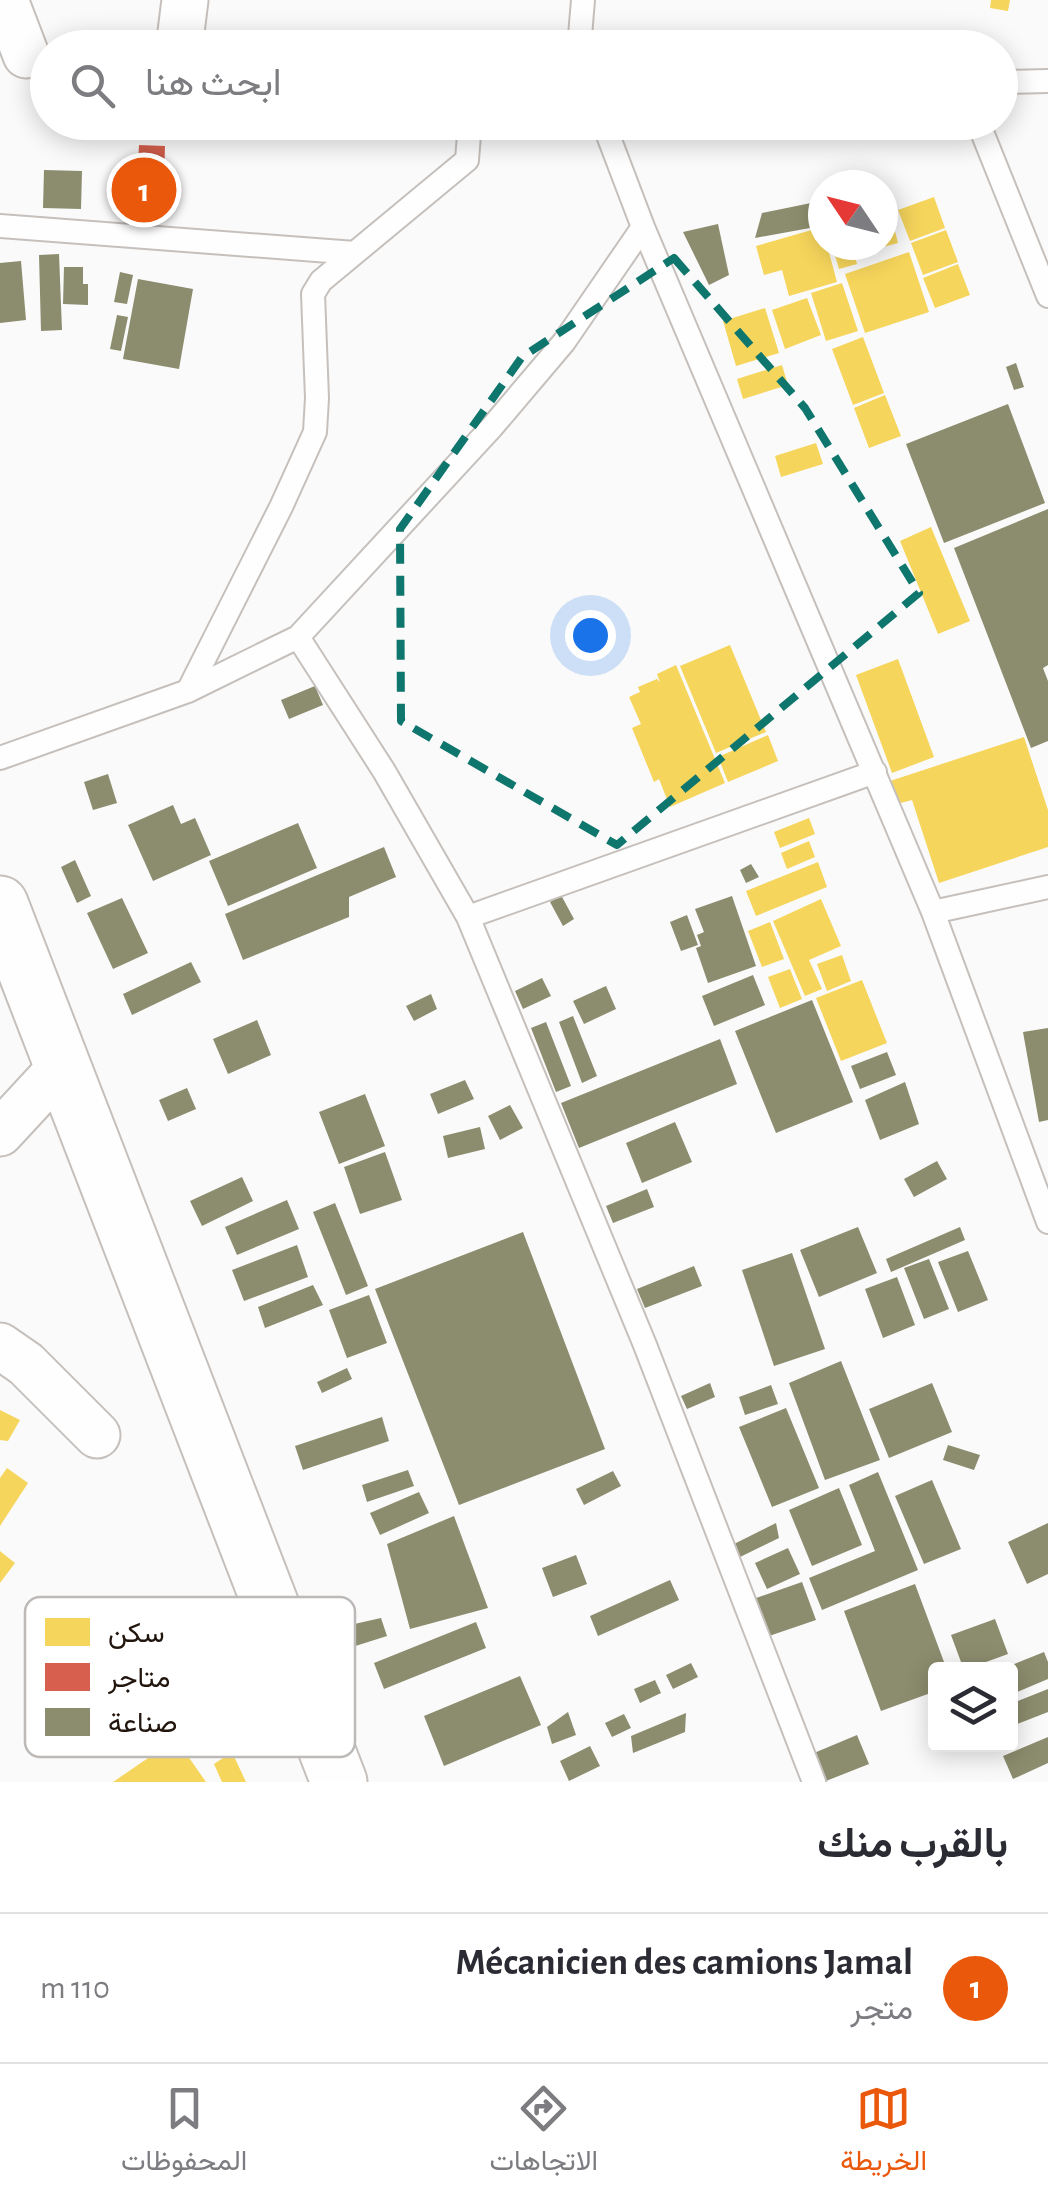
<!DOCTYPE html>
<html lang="ar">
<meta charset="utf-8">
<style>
:root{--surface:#fff;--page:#f2f2f3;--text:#2b2b33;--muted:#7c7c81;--line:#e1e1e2;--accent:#ea580c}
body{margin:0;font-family:"Alegreya Sans",Vazirmatn,sans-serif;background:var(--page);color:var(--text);direction:rtl}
.controls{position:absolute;right:30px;bottom:30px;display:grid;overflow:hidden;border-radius:10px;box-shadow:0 5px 25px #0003}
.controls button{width:90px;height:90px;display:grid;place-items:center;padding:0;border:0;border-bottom:2px solid var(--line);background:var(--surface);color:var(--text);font:50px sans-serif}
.compass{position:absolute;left:808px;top:170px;width:90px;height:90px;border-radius:50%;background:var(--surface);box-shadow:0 5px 25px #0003;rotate:305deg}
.you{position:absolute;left:590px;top:635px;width:35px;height:35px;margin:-25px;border:8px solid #fff;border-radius:50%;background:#1a73e8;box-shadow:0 0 0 15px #1a73e833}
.badge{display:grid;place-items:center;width:65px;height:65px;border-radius:50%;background:var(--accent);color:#fff;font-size:32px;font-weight:700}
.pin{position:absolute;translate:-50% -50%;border:5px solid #fff;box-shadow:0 2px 10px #0006}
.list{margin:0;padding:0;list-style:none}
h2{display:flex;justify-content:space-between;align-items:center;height:130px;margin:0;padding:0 40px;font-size:42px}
h2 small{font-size:32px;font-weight:400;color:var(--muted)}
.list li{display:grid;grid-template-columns:65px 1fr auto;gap:30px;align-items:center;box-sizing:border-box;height:150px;padding:0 40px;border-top:2px solid var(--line)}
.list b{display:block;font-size:38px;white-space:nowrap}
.list p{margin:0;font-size:32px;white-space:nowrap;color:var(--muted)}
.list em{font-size:32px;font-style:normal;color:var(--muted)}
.icon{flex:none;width:55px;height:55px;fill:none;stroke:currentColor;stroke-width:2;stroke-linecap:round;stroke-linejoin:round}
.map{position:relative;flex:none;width:1048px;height:1782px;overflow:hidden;direction:ltr}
.search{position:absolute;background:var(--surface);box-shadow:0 5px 25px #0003;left:30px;right:30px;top:30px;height:110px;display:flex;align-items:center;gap:25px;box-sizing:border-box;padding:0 35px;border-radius:55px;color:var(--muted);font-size:38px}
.sheet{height:280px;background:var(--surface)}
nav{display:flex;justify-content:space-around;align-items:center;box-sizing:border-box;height:140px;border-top:2px solid var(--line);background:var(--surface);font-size:28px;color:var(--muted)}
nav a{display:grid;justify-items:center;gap:5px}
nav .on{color:var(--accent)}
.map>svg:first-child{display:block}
.homes{fill:#f6d55c}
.shops{fill:#d6604d}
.industry{fill:#8c8c6e}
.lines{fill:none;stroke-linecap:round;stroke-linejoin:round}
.service-casing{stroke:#c6c0bc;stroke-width:26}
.minor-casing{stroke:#c6c0bc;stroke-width:49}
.tertiary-casing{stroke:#c6c0bc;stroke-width:59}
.service{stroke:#fefefe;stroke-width:22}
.minor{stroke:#fefefe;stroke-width:45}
.tertiary{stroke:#fefefe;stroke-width:55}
.marked{fill:none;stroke:#0f766e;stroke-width:8;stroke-dasharray:20 12;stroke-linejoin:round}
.key{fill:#fff;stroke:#bcb9b7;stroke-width:2.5}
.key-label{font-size:28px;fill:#21150e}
</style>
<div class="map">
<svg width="1048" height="1782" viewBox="0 0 1048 1782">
<rect width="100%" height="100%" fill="#fafafa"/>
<path class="homes" d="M991,0H1010L1008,11L990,8Z
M934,197L945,228L910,241L898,210Z
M889,208L898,243L883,247V209Z
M822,227L823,245H827L837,282L789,296L782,270L764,275L756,246Z
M946,230L958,262L923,275L911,243Z
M832,245H868V246L853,251L857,264L839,269Z
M909,252L929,312L865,333L845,274Z
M958,264L970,295L935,308L923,278Z
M842,283L858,331L826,341L811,293Z
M807,298L821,335L785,349L772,310Z
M765,308L779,353L736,366L723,321Z
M863,337L884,393L853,405L832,349Z
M782,365L788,385L743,399L737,379Z
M885,395L901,436L869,448L854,408Z
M816,443L823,464L781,477L775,456Z
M931,527L970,621L938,634L900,541Z
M730,645L766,732L716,753L680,666Z
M898,659L934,757L892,773L856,675Z
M676,665L725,783L670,807L659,779L654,782L632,728L641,724L629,697L640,692L638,687L657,679L660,682L657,674Z
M768,735L778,761L728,782L718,757Z
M1024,737L1048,810V847L939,883L912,800L897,804L890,781Z
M809,818L815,834L780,848L774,832Z
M809,841L815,857L787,869L781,853Z
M818,862L827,887L756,916L746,891Z
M821,899L841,946L809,960L822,989L805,996L773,921Z
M770,922L784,959L762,967L748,931Z
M842,955L851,981L827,991L817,964Z
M790,969L802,999L780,1008L768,977Z
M862,980L887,1043L841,1061L816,998Z
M0,1410L20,1420L8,1441L0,1440Z
M7,1468L28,1483L0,1526V1478Z
M0,1551L15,1563L0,1583Z
M176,1739L206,1782H113Z
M232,1752L246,1782H222L214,1764Z"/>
<path class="shops" d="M139,145L165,146L163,215L123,214L125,165H138Z"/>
<path class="industry" d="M44,170L82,171L81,209L43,208Z
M816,202L821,226L755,238L762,213Z
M718,224L729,275L709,285L683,232Z
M59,254L62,330L41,331L39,255Z
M21,261L26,320L0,323V263Z
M64,267H83V284H88V305L63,304Z
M120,272L133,275L127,304L114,302Z
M138,279L193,289L179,369L123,359Z
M117,315L128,317L121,351L110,349Z
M1016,363L1024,387L1014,390L1006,367Z
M1008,404L1045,503L944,543L906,444Z
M1048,509V665L1043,668L1048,681V741L1031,748L954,548Z
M315,686L323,705L289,719L281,700Z
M108,774L117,803L93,810L84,782Z
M173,805L181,824L195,818L211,855L153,881L128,825Z
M298,823L317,868L228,906L209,861Z
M384,847L396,877L349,897V917L243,960L225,914Z
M75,860L91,896L77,903L61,867Z
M751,864L759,877L746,883L740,870Z
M561,895L574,919L563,926L550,902Z
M732,896L756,966L708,983L696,948L701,946L697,935L704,932L695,909Z
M122,898L148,953L113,969L87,913Z
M687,915L698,945L681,951L670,922Z
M191,962L201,982L132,1015L123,994Z
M753,975L765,1005L714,1026L702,996Z
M542,978L551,996L523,1009L515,991Z
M606,986L616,1009L584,1024L573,1001Z
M431,994L437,1009L414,1021L406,1006Z
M812,1000L853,1102L776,1133L735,1031Z
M573,1016L597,1076L582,1083L559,1022Z
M257,1020L271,1055L228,1074L213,1039Z
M546,1022L571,1086L556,1092L531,1028Z
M1048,1028V1120L1039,1122L1023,1032Z
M720,1039L737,1084L579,1148L561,1103Z
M887,1052L896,1075L860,1089L851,1066Z
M465,1080L474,1099L438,1114L430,1094Z
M905,1082L919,1124L880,1140L865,1100Z
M187,1088L196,1109L168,1121L159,1100Z
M365,1094L385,1146L339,1164L319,1112Z
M510,1105L523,1128L500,1140L488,1116Z
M675,1122L692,1162L642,1183L626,1143Z
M480,1127L485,1149L448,1158L443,1136Z
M385,1152L402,1200L360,1214L344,1167Z
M937,1161L947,1179L914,1197L904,1179Z
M242,1177L253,1201L202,1226L190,1201Z
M647,1189L654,1207L613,1223L606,1206Z
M287,1200L299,1229L237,1255L225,1227Z
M335,1203L368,1286L346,1295L313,1212Z
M858,1227L877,1273L819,1297L800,1250Z
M960,1227L965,1240L891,1272L886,1259Z
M523,1232L605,1449L459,1505L375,1289Z
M297,1245L308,1277L244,1301L232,1270Z
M968,1251L988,1300L958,1312L938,1262Z
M792,1253L825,1349L774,1366L742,1270Z
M929,1259L949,1309L924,1319L904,1268Z
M694,1266L702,1286L645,1308L637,1289Z
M897,1277L915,1325L883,1338L865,1289Z
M313,1285L323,1305L265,1328L258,1307Z
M369,1295L387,1343L347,1358L329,1310Z
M841,1361L880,1460L825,1480L789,1383Z
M347,1368L352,1379L322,1393L317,1382Z
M710,1383L715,1397L687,1409L681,1396Z
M932,1383L952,1432L889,1458L869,1409Z
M771,1385L778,1404L745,1415L739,1397Z
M786,1408L819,1488L772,1507L739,1427Z
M382,1417L389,1441L303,1470L295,1446Z
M948,1445L980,1455L974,1470L943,1460Z
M408,1470L414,1486L367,1502L362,1485Z
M613,1471L621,1486L584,1505L576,1489Z
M878,1472L918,1570L822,1610L809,1578L875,1551L849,1485Z
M932,1480L961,1549L924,1564L895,1496Z
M839,1488L862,1545L812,1566L789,1510Z
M419,1492L429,1513L380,1535L370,1513Z
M454,1516L488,1608L410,1629L387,1544Z
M776,1523L779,1538L740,1557L734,1544Z
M1048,1523V1574L1027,1584L1008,1542Z
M788,1548L800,1574L767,1589L755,1563Z
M576,1555L587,1584L553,1597L542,1568Z
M670,1580L679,1600L598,1636L590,1616Z
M802,1582L816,1620L769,1636L756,1598Z
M915,1584L947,1670H936V1691L881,1711L844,1611Z
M381,1618L387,1636L346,1649L341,1627Z
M995,1619L1008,1654L964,1670L951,1635Z
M476,1622L486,1648L384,1689L374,1663Z
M1044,1652L1048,1662V1679L1010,1695V1670L1002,1669Z
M691,1663L698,1677L673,1689L666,1675Z
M520,1676L541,1725L444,1766L424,1716Z
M655,1680L661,1693L640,1703L634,1689Z
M1048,1689V1712L1012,1726L1010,1704Z
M568,1712L576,1735L552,1744L547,1727Z
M686,1713L685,1732L633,1753L631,1736Z
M624,1714L631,1728L612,1737L605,1723Z
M857,1735L869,1764L826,1781L814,1753Z
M1048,1737V1763L1013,1779L1003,1756Z
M590,1746L600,1766L569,1781L560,1761Z"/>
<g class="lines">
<g class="service-casing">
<path id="service" d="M579,48L583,0
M1000,82L1048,81
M603,122L643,227L933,912L1048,1222
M978,122L1048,296
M0,226L355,253
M298,637L384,771L468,917L645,1345L814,1782
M188,691L281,507L315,432L317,398L313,294L321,281L467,160L470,122
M0,758L188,691L298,637L492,427L564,342L643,227
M933,912L1048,887
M468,917L875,772"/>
</g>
<g class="minor-casing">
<path id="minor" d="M5,0L26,55
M179,48L185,0
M0,1133L63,1065
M0,1346L26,1364L97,1435"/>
</g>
<g class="tertiary-casing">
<path id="tertiary" d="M0,904L339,1782"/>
</g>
<use href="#service" class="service"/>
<use href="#minor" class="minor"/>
<use href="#tertiary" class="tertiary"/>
</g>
<path class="marked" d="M674,258L805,408L919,593L617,845L401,721L400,529L522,357Z"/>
<rect x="25" y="1597" width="330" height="160" rx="15" class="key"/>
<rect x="45" y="1618" width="45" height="28" fill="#f6d55c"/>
<rect x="45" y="1663" width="45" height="28" fill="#d6604d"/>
<rect x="45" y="1708" width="45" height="28" fill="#8c8c6e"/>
<g class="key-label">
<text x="108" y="1642">سكن</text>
<text x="108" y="1687">متاجر</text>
<text x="108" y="1732">صناعة</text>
</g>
</svg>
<div class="controls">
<button><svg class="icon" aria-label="layers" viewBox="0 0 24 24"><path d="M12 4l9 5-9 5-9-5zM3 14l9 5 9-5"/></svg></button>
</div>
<svg class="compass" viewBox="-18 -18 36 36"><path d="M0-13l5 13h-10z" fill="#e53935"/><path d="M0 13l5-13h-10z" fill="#7c7c81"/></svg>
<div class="you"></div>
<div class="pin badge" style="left:144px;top:190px">1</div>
<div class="search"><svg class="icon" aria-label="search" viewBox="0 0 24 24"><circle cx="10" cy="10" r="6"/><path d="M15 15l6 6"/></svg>ابحث هنا</div>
</div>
<section class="sheet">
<h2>بالقرب منك<small></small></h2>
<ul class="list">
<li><span class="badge">1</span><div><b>Mécanicien des camions Jamal</b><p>متجر</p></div><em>110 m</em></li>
</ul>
</section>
<nav>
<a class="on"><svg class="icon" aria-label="map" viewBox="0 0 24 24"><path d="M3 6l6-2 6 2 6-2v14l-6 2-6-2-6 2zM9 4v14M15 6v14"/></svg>الخريطة</a>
<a><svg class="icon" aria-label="directions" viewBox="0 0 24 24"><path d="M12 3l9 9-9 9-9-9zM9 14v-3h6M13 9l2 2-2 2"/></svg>الاتجاهات</a>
<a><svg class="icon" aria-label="saved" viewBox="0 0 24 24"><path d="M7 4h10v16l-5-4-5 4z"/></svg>المحفوظات</a>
</nav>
